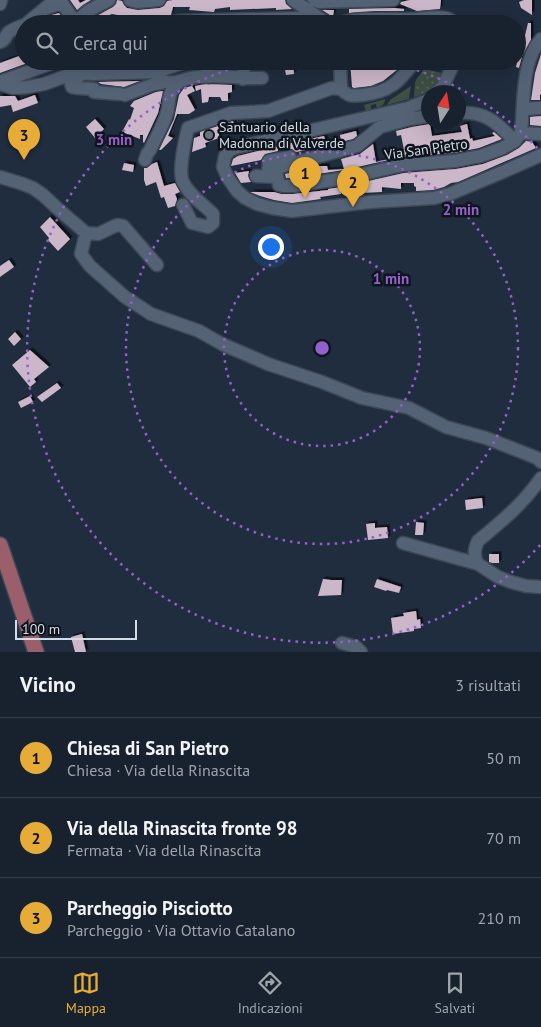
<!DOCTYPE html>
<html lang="it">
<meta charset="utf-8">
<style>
:root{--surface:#18222e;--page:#252f3a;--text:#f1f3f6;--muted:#9fa4aa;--line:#363f4a;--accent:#e7ac37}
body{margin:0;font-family:"PT Sans",sans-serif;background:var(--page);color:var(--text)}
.compass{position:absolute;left:421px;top:85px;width:45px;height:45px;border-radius:50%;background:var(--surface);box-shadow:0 5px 20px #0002;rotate:12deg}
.scale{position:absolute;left:15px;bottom:12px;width:122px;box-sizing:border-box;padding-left:5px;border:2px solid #d2dbe6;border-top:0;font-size:14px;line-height:18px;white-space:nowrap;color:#d2dbe6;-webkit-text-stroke:4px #0f151c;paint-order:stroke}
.you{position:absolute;left:270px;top:246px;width:18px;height:18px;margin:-12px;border:4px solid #fff;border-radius:50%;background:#1a73e8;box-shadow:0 0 0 8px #1a73e833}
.badge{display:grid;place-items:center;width:32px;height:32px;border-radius:50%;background:var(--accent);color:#111;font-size:16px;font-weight:700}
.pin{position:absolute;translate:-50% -41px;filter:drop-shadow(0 1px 2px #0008)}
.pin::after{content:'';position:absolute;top:26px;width:18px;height:15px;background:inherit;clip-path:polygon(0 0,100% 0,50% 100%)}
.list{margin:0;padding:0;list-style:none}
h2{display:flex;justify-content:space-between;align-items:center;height:65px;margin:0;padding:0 20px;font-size:21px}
h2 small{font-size:16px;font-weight:400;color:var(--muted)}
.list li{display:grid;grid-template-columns:32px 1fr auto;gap:15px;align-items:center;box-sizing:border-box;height:80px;padding:0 20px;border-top:1px solid var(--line)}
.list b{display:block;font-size:19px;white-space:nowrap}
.list p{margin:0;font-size:16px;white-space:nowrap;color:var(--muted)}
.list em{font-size:16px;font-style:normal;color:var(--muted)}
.icon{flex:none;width:28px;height:28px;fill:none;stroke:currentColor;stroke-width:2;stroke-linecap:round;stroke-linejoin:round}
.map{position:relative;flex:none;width:541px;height:652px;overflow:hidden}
.search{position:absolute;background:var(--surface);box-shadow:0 5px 20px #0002;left:15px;right:15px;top:15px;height:55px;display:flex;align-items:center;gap:12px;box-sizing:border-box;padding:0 18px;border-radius:28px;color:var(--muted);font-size:19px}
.sheet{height:305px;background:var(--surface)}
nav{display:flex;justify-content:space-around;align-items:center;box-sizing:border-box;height:70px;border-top:1px solid var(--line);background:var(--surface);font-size:14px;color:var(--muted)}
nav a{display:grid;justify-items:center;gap:2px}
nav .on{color:var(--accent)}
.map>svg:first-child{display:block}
.grass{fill:url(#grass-dots)}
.garden{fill:#3e5043}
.building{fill:#ccb6c9;filter:url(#shadow)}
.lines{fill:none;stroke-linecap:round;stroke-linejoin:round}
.minor-casing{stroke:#3d4856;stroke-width:15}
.major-casing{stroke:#3d4856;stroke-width:18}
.minor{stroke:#546275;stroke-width:12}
.major{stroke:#9b5f6b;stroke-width:15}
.ring{fill:none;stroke:#9560cb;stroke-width:2.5;stroke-dasharray:2.5 5}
.worship-dot{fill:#6b7280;stroke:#0f151c;stroke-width:2}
.labels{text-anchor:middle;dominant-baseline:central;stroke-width:5;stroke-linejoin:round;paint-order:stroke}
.poi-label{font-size:14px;fill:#d2dbe6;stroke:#0f151c;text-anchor:start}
.street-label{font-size:14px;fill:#d2dbe6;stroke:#0f151c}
.centre{fill:#9560cb;stroke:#0f151c;stroke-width:2.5}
.ring-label{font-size:15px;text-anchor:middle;font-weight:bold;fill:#9560cb;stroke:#0f151c;stroke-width:5;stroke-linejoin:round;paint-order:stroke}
</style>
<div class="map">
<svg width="541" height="652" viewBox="0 0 541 652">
<defs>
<pattern id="grass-dots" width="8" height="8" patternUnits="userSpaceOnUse" patternTransform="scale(1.25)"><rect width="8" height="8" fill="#3e5043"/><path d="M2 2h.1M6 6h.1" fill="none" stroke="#59695e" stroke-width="1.8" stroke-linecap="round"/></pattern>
<filter id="shadow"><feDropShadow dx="2.5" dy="-2.5" stdDeviation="0" flood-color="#0009"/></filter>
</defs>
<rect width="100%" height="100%" fill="#202d3e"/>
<path class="grass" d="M424,69L442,73C436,88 429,92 414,97L415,82Z"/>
<path class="garden" d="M411,86L409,99L387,105L390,100Z
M385,99C385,104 382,106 377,108L376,104L371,105V109L366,111L364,105Z"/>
<path class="building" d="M70,0H78L80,3L86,0H91L83,5L77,10Z
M117,0L122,1L124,5L127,8L138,10L160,8L164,6L167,1L173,0H285L286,4L292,9L276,10V8L230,10V7L215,9L214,12L189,10L190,7H173L171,15L145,20V24L127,23L125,19L122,16L112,14L107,16L105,20V24H86L93,18L113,7L116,4Z
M410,0H441L440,9L417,11L400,4L401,2Z
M524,0H532V15L521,8L519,2Z
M395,8L404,9V11H375L349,13V9Z
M322,10H334L333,17Z
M59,13L65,22V24H39L48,16Z
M528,23H531V40L522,56L519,68L516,67L520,48L523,44Z
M23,34L24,61H33L0,73V63L22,55L16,37Z
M541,54V95L540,94V100H531L535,73Z
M103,61H163L155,64L95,66V62Z
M214,61H236L235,69L216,68Z
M350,61L365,62L401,61L400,66L398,69L383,81L371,86L354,88L352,87Z
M293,62L294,74L286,75L284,64Z
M140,81L124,87L101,84L98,82Z
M206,84L232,85V92L228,93V101H222L220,97H209L208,102L202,103L201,89L196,91L195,86Z
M192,86L195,91L187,95L195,110L189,114H177L168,136L173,138L161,150H159L174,119L179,95L184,88Z
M163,91L158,113L144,143L143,142V135H140V139L122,132L129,119L130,120L134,108L130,106L134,101L156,92Z
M35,95L38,103L13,112L11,105L0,107V96H15L18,101Z
M541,116V126L530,125V117Z
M95,119L104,129L95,138L86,127Z
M233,121L235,127L219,133V138L205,143L206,147L192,152L194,138L200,136V132Z
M430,124L432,136L462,132L460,126L467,124L470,139L472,138L473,141L495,136L492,133L494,132L502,139L479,148L454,153L402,157L344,170L292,178H286L285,174L316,166H327L328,170L344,169L341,159L360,154L373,144L376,162L389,159L388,154L404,150L401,135L397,136L396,131L412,127Z
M356,131L357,136L353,139L341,142L340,135Z
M324,136L327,146L296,152L292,149L283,150L282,145Z
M526,141L532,142L536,148L458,182L451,183L444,187L433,190L416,191V187L414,186V183H401V189L382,187V192L362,193L361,191L355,192V189L346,186L404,173L456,169L483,164L507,155L519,148Z
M278,146V151L265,154L261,160L231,166L233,159L238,156Z
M157,162L164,186L175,183L180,192L175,194L177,199L175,206L168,208L164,197L161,198L156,182L146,186L144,180V168H147L152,164Z
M124,163L134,165L133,172L122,170Z
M249,171L248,176L251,182L241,183L235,173Z
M341,187V194L320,197L321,199L292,203L274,200L260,196L250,192H274L281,194H293L328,190V189Z
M50,217L70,239L58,251L48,240L49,238L40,227Z
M9,260L14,267L0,277V266Z
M15,332L21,339L14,346L8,339Z
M30,350L49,367L34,379L36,382L30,387L12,365Z
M57,383L61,388L42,402L37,397Z
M30,396L33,402L21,408L18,402Z
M482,498L483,508L466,510L465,500Z
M416,522L424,523L423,535H415Z
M375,523V528L387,527L388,538L368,540L366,524Z
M489,554H499V563H492L489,562Z
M323,579L331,580H342L341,595L318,596Z
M377,579L401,587L399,593L387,590L386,591L374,587Z
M416,611L417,620L420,619L421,628L414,629V631L393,634L391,618L404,616L403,613Z
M82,634L86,652H75L71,637Z"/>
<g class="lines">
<g class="minor-casing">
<path id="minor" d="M130,0L137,2L159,0
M293,0L328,24
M314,0L319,2L393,0
M0,4L1,0
M44,9L62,3L75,22
M113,22L119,24
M26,24L49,5
M73,24L88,11L109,0
M166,24L179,21L301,18L319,24
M337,24C357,16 393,20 415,19C425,18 436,16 446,18C450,19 453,21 456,24
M0,42C6,40 5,37 8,33C12,29 19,27 24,25
M206,61L209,77
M340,61L341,89C349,97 352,96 363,95C390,92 399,82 415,61
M156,72C158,76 159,80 163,81C173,85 181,80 190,78C214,73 238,79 262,78
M82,73L71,84L72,87L78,88L94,89V92L120,94
M243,79L244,63L247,61
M0,82L58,61
M0,84L13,88L28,87L44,84L74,73L93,74L156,72L189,61
M437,92L443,86L455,61
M125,95L154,84L161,83L162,81
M428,100L408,108L235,148L229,151L225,156L223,167L228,178L237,191L245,198L257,204L272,208L292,211L370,202L434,198L450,194L505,171L541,155
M523,109L541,108
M458,113C486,111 497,123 515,141
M428,116L410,119L380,127L357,146L280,167L276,172L279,185L283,186H293L346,178L403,165L455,161L481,156L503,148L515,141L521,133C524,105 521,61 541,39
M521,133L541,134
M145,160L147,154L150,150C156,138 162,127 166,116C172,101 164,96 179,82
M256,176L277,177
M268,176L269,161L290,157
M0,177L23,184L33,188L43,195L58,209L86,233L98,234L117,225L123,226L157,265
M183,205L192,223L208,227L213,223V214C203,204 189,195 183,182C178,172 185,140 188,128L231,113L268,111L332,88L341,89
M86,233L81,254L90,266L125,297L151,314L199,331L222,344L268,364L322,382L362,398L409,408L446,427L486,438L537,458L541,462
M403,543L478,564L498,577L511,582L526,586L541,587
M478,564C473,556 474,549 478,541C501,522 524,503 541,478
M342,643L356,647L361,652"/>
</g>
<g class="major-casing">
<path id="major" d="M0,545L36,652"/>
</g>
<use href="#minor" class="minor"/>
<use href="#major" class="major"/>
</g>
<g class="ring">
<circle cx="322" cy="348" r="98"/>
<circle cx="322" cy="348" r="196"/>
<path d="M540 545A294 294 0 1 1 256 62M388 62A294 294 0 0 1 540 151"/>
</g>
<circle class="worship-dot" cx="209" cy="135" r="5"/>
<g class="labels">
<g class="poi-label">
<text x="219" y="127">Santuario della<tspan x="219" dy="16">Madonna di Valverde</tspan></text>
</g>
<g class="street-label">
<text transform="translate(426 149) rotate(-8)">Via San Pietro</text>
</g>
</g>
<circle cx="322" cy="348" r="8" class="centre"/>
<g class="ring-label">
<text x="114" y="145">3 min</text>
<text x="461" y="215">2 min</text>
<text x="391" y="284">1 min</text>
</g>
</svg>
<svg class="compass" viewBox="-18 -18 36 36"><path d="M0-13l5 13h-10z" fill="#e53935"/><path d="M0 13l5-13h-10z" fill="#9fa4aa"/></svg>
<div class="scale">100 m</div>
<div class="you"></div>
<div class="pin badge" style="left:305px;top:198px">1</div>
<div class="pin badge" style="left:353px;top:207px">2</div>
<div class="pin badge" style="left:24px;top:160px">3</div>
<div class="search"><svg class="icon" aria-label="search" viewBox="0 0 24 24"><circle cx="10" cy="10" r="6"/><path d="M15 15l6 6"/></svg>Cerca qui</div>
</div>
<section class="sheet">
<h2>Vicino<small>3 risultati</small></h2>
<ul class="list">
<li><span class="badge">1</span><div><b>Chiesa di San Pietro</b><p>Chiesa · Via della Rinascita</p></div><em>50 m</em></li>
<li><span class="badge">2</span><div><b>Via della Rinascita fronte 98</b><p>Fermata · Via della Rinascita</p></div><em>70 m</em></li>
<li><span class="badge">3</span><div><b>Parcheggio Pisciotto</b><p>Parcheggio · Via Ottavio Catalano</p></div><em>210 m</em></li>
</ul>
</section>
<nav>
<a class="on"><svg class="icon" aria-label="map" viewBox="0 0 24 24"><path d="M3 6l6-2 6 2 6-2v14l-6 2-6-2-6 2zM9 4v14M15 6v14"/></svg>Mappa</a>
<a><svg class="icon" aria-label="directions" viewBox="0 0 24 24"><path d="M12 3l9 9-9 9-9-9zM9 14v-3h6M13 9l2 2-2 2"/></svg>Indicazioni</a>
<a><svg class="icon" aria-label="saved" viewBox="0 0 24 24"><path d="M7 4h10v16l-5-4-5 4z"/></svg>Salvati</a>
</nav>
